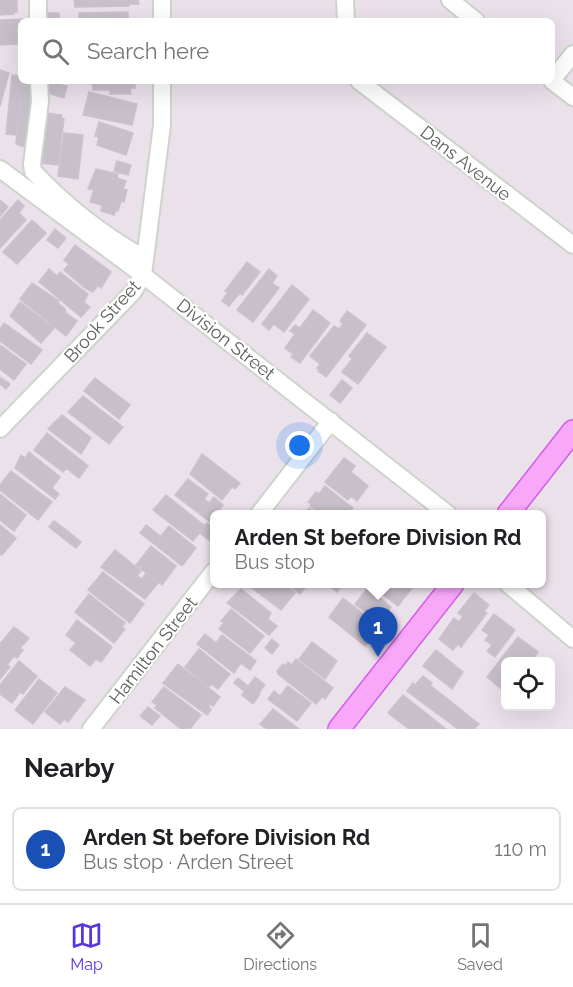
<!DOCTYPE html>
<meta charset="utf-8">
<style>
:root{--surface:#fff;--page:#f2f2f2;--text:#202124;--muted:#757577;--line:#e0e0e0;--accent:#5a35dd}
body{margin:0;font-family:Raleway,sans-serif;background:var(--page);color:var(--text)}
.controls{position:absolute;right:18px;bottom:18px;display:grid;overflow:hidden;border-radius:9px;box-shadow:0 6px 24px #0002}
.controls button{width:54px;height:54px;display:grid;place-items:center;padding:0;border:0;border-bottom:2px solid var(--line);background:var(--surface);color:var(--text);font:30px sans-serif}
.you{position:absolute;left:300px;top:446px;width:21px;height:21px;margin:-15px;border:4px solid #fff;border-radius:50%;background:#1a73e8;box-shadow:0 0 0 9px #1a73e833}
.badge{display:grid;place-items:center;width:39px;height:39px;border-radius:50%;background:var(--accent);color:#fff;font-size:20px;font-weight:700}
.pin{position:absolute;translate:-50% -50px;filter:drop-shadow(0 2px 3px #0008)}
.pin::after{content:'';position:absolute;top:32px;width:21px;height:18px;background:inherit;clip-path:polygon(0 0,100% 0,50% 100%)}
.popup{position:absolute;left:210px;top:510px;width:336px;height:78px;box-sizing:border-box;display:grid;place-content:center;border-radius:9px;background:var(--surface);filter:drop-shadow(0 2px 4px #0005);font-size:20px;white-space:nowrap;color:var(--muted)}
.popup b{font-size:22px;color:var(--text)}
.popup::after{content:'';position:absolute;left:50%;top:100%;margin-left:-12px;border:12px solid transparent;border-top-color:var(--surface)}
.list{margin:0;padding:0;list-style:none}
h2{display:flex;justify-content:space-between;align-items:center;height:78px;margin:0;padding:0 24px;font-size:26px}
h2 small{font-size:20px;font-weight:400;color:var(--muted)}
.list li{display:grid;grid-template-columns:39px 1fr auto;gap:18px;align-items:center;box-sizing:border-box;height:84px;margin:0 12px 12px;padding:0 12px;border:2px solid var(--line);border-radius:9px}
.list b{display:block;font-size:22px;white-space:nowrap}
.list p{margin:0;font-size:20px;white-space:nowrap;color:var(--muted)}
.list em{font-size:20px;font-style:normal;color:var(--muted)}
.icon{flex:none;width:33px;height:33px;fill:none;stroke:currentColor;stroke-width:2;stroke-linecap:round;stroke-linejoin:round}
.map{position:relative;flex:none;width:573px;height:729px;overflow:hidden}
.search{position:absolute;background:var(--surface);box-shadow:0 6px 24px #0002;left:18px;right:18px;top:18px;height:66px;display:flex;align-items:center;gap:15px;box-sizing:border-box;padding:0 21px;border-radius:9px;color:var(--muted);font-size:22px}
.sheet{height:174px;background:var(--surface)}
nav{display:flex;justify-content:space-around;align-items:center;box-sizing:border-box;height:84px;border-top:2px solid var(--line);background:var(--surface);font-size:16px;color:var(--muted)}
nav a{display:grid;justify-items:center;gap:3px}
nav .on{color:var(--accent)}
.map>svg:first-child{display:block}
.building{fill:#c7bfc9;stroke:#cdc0d0;stroke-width:1.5}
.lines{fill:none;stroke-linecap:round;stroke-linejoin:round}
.minor-casing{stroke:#ced3cc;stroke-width:20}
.major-casing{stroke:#d45ee8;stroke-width:24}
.minor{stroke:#fff;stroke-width:16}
.major{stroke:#f8a8f9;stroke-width:21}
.labels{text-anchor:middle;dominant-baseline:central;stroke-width:4.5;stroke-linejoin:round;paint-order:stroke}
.street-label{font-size:18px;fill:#5c6159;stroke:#fff}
</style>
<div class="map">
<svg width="573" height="729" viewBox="0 0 573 729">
<rect width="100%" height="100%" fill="#ebe1eb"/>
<path class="building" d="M0,0H17V12H14V14L0,15Z
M74,0H138L139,4H129V6L75,7Z
M128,12V21H134H79V13Z
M46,13H59V21H46Z
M26,19V21H21V29H17V44L0,45V20Z
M0,70L9,73L0,106Z
M12,75L21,76L22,81L16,135L6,134Z
M22,81H32L27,148L16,144Z
M92,81H135V88H130L131,94H110V90H93Z
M47,82L67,86L64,98L47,93Z
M89,92L137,104L132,125L83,115Z
M47,113L62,115L61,118L64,119L58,165L39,163L45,117H47Z
M99,122L133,133L126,155L97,145L99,137L95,136Z
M64,133L83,135L78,179L58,176Z
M117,161L131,165L128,175L114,171Z
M96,169L118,174L117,178L126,181L123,189L127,190L124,202L121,201L118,211L116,210L114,215L101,211L102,205L90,202L94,190L88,189Z
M0,200L8,207L0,216Z
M18,200L24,206L19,213L26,220L0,248V220Z
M32,220L46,233L17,264L3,252Z
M55,229L66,238L58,248L47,240Z
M75,245L111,272L101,288L98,285L93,292L85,288L64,270L69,264L64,260Z
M247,262L260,272L242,295L240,293L229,306L222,301L228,292L225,291Z
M49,269L57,276L60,272L88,294L84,302L90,307L81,317L39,282Z
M269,269L277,276L272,283L279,288L253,322L237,310Z
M32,283L59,301L57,302L65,309L66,313L77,321L66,336L20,299Z
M292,285L309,299L284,332L274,324L269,330L262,324Z
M20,302L54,328L41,343L10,316Z
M313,310L330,323L300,363L291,357L293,354L285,348L295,334L290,331L295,325L300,328Z
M347,311L366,325L326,377L318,371L320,370L317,368L320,364L310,356L334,326L339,329L343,324L340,321Z
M4,323L42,350L31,364L0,341V329Z
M367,333L386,347L358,384L342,372L352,359L349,356Z
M0,345L26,364L14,380L0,369Z
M0,377L10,384L6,389L0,384Z
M95,378L130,405L119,419L84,391Z
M342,380L352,388L340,403L330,395Z
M83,396L123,427L109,444L68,412Z
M62,415L91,438L81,454L48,429Z
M47,433L88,466L79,478L66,468L63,472L34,450Z
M29,452L60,477L52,488L59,494L55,499L15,468L21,455L25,458Z
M202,454L240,483L235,489L232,487L222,500L190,474Z
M344,458L355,466L351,472L368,486L357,501L351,496L348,500L325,482Z
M11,471L52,502L38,520L0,490V485Z
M188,479L208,494L204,499L209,503L214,497L223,505L210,522L175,495Z
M325,486L353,508L348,514H321L310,506L311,504L308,502L316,492L319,494Z
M0,494L26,515L14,531L0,520Z
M166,495L205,526L193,541L153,510Z
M309,508L317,514H297L301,510L305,513Z
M54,521L69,532L64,539L49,527Z
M207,523L214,529V536L210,541L200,533Z
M0,525L16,538L2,555L0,554Z
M146,525L155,532L149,540L140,533Z
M169,526L196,548L182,566L157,546L163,538L161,536Z
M69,532L81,542L76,548L64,539Z
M155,532L163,538L157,546L149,540Z
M151,546L176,566L162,585L136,565Z
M115,550L141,571L137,576L142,579L146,573L158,583L145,599L101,567Z
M103,572L144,604L130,623L88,590Z
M249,584H283L295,593L281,610L248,585Z
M287,584H306L307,586L300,594Z
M327,584H341L342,585L337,592Z
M369,584H388L405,597L398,606Z
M388,584H408L413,587L405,597Z
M370,585L375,589L373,592L391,607L384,615L388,618L382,625L355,604Z
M241,589L271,613L268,619L277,626L269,635L227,603Z
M474,593L489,605L484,611L487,613L461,647L458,644L453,650L439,639L454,618L459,622L463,616L458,613Z
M89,594L125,623L122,627L125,629L114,643L75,612Z
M343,598L380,627L365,646L329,617Z
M231,609L264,636L250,653L219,629L224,623L221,621Z
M494,614L515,630L495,657L487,651L492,645L485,640L489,635L482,630Z
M77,620L112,647L101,662L96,659L90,666L70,650L76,643L66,635Z
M14,627L29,638L20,648L23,650L17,658L14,656L7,665L10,667L0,679V644Z
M205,634L216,643L222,635L256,661L250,670L241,663L234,673L197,644Z
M518,637L538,652L531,662H506V693L487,677Z
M272,639L279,645L272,654L265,648Z
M312,642L337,661L325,679L299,659Z
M199,649L230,674L218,689L211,684L209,687L185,667Z
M436,650L463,672L452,689L423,666Z
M296,659L333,688L325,699L322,697L316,704L278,674L277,671L283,664L285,666L288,662L292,665Z
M19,661L37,676L23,694L20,692L12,703L0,694V685Z
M178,664L220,697L213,706L207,703L211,710L207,715L163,683Z
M423,676L432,683L430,685L479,724L474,729H458L407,691L413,683L415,685Z
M255,677L265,685L259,693L249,685Z
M238,678L248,686L244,691L234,683Z
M39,679L57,693L33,724L15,710Z
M249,685L260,694L253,704L242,695Z
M288,686L311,703L297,721L268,699L274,691L280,696Z
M65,687L85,700L68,722L64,719L60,724L45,712Z
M164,687L201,715L190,729H181L155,708L157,705L152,702Z
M403,695L446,729H409L388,713Z
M148,707L160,716L152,725L140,716Z
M273,709L299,729H267L260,724Z"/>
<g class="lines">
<g class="minor-casing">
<path id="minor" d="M38,0V21
M162,0V21
M345,0L346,21
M450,0L476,21
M552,80L573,54
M39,81L40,102L32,164L33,171C65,206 105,236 145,259
M359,81L573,245
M552,81L573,97
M0,169L143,275L448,514
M0,429L133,292L143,275L162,125V81
M259,514L331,421
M508,584L573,639
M91,729L214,571"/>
</g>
<g class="major-casing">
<path id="major" d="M508,514L573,431
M339,729L453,584"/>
</g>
<use href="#minor" class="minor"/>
<use href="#major" class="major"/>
</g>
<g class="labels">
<g class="street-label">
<text transform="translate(466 163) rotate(38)">Dans Avenue</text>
<text transform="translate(102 321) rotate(-48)">Brook Street</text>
<text transform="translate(226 339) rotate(38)">Division Street</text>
<text transform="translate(153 650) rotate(-52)">Hamilton Street</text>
</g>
</g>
</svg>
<div class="controls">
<button><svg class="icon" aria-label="locate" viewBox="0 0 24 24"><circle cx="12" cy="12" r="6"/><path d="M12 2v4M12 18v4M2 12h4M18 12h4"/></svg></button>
</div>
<div class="you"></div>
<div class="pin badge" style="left:378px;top:657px;background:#1a4fb4">1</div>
<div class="popup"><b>Arden St before Division Rd</b>Bus stop</div>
<div class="search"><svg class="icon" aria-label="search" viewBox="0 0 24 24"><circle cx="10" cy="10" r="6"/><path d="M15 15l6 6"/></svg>Search here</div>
</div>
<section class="sheet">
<h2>Nearby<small></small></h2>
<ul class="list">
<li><span class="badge" style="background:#1a4fb4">1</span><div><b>Arden St before Division Rd</b><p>Bus stop · Arden Street</p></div><em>110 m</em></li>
</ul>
</section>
<nav>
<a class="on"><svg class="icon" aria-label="map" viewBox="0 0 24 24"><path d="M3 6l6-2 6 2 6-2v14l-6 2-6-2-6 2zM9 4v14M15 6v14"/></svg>Map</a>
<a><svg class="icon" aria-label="directions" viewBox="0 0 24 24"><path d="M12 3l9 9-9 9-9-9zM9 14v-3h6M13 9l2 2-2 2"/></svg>Directions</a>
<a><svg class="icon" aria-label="saved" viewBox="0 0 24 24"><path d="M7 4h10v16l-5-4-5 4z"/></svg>Saved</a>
</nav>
